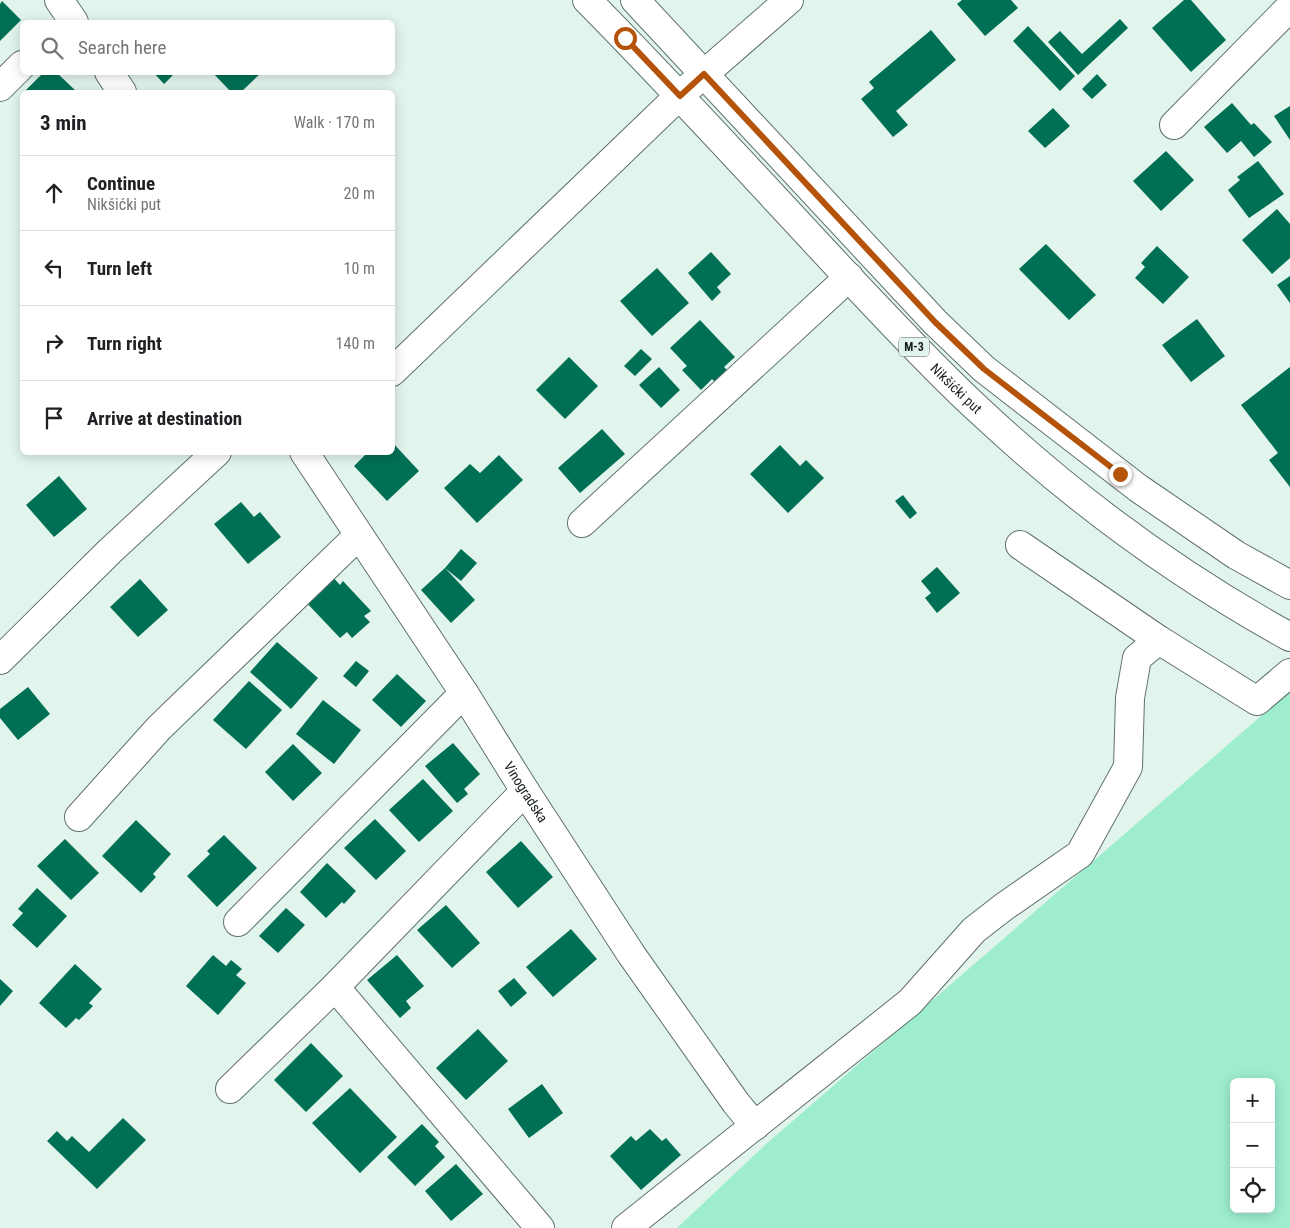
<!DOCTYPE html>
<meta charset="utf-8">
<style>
:root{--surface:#fff;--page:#f2f2f2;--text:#202124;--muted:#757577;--line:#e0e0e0}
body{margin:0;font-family:"Roboto Condensed",sans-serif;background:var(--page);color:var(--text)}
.controls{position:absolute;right:15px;bottom:15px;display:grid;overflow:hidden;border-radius:8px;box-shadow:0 2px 12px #0003}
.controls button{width:45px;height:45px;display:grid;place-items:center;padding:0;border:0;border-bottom:1px solid var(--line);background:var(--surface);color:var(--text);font:25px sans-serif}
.stop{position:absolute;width:15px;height:15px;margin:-11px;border:4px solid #b45309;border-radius:50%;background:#fff}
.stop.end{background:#b45309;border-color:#fff;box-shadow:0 1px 5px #0008}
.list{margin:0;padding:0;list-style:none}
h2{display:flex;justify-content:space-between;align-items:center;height:65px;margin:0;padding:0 20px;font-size:21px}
h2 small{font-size:16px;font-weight:400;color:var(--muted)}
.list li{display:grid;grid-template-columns:32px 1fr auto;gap:15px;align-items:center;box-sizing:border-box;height:75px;padding:0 20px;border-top:1px solid var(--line)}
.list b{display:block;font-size:19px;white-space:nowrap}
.list p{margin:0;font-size:16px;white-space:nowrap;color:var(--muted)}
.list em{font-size:16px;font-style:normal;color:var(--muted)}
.icon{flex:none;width:28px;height:28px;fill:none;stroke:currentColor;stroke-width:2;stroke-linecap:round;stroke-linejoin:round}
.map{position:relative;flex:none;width:1290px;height:1228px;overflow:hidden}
.search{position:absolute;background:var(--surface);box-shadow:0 2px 12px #0003;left:20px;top:20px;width:375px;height:55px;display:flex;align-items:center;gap:12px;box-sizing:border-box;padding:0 18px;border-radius:8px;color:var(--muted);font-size:19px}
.panel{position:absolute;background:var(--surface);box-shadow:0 2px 12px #0003;left:20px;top:90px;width:375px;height:365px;border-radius:8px}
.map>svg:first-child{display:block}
.green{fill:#9eedcf;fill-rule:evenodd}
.building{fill:#007055}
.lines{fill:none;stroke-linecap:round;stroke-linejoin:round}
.minor-casing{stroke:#60716a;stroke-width:30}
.major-casing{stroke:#60716a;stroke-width:30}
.minor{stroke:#fff;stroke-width:28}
.major{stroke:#fff;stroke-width:28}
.route{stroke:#b45309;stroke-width:6}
.labels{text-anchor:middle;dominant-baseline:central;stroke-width:5;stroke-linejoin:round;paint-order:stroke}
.shield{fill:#e2f5ed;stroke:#535e59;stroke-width:1}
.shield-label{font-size:12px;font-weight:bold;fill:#161d1a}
.street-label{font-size:14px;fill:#161d1a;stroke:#e2f5ed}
</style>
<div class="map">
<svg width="1290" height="1228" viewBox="0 0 1290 1228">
<rect width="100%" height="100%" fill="#e2f5ed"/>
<path class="green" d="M1290,691V1228H677L766,1144ZM1234,1082H1271V1209H1234Z"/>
<path class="building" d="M962,0H1011L1018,8L985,36L957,4Z
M1184,0H1191L1226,40L1191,72L1152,28Z
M2,1L21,20L0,41V4Z
M1120,19L1128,28L1078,75L1048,42L1060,31L1082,54Z
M1028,26L1075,76L1060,91L1013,41Z
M931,30L956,60L896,111L908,125L893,137L861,99L874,88L869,82Z
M44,72H56L77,92H24Z
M153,72H176L164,84Z
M212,72H262L241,92H231Z
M1097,74L1107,85L1092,99L1082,89Z
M1232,103L1251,125L1254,123L1272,142L1254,157L1241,141L1227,153L1204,127Z
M1290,106V140L1274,116Z
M1053,108L1070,126L1045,148L1028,131Z
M1166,151L1194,180L1161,211L1133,181Z
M1258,161L1284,194L1249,218L1228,190L1240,180L1237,177Z
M1277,209L1290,224V258L1272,274L1242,240Z
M1046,244L1096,295L1069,320L1019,269Z
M1157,246L1189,277L1163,304L1135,278L1145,267L1141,263Z
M711,252L731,274L717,287L721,292L712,301L688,273Z
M657,268L689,303L652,336L620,301Z
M1290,276V303L1277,285Z
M1197,319L1225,356L1191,382L1162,345Z
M700,320L735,357L724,367L729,372L716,383L712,379L701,390L682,370L687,366L670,348Z
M641,349L652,359L635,376L624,366Z
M569,357L598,386L565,419L536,390Z
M659,367L680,390L661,408L639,385Z
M1290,367V487L1269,460L1278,453L1241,405Z
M602,429L625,454L580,493L558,468Z
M392,442L419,471L387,501L354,466L368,452H392Z
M780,445L800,466L806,460L824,478L788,513L750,474Z
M499,455L523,480L477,523L444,488L470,464L480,473Z
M59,476L87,509L54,537L26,505Z
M903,495L917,513L910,519L895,501Z
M241,502L254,517L260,512L281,537L248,564L214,524Z
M461,549L477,563L461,581L445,568Z
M937,567L960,593L937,613L925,598L931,593L921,581Z
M445,568L475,600L451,623L421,590Z
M331,575L340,585L343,581L371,611L364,616L370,622L352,638L347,632L340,638L304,600Z
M140,579L168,610L138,637L110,607Z
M277,642L318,678L291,709L250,672Z
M356,661L369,671L356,687L343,676Z
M397,674L426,701L401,727L372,700Z
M249,681L282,710L246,749L213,720Z
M28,687L50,714L18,740L0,718V709Z
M323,700L361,730L334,764L296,734Z
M453,743L480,774L464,789L468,794L457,803L425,766Z
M293,744L322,773L293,801L265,772Z
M423,779L453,811L419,842L389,810Z
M375,819L406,851L376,880L344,848Z
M136,820L171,854L153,874L156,877L141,893L102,856Z
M224,835L257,868L217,907L187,876L210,854L207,851Z
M65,839L99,873L71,900L37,866Z
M521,841L553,877L518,908L486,872Z
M327,863L356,891L344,904L342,902L326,918L300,892Z
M37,888L67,916L37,948L12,925L23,913L18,909Z
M446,905L480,943L452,968L417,930Z
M286,908L305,925L278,953L259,936Z
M571,929L597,959L553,997L526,967Z
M213,955L226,966L231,960L242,969L236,975L246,983L218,1015L186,986Z
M397,955L424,986L406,1001L411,1008L400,1018L367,980Z
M75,964L102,989L89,1003L93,1006L79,1020L76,1018L66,1028L39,1003Z
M514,978L527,993L511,1007L498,991Z
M0,979L13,991L0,1006Z
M478,1029L508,1061L466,1100L436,1068Z
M311,1043L343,1076L306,1112L274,1080Z
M542,1084L563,1113L529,1138L508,1109Z
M350,1088L397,1137L360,1173L312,1123Z
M123,1118L146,1140L97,1189L47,1141L57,1131L67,1141L72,1136L89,1152Z
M422,1124L439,1142L435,1146L445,1157L415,1186L387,1157Z
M650,1129L662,1141L666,1138L681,1155L641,1190L610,1156L631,1136L636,1141Z
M456,1164L483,1194L451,1221L425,1191Z"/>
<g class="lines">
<g class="minor-casing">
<g id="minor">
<path d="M59,0L74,22"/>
<path d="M109,72L122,92"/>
<path d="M0,87L22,65"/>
<path d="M1174,125L1290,7"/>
<path d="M392,372L680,95L789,0"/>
<path id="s1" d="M304,452L464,693L525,791L631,954L736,1103L755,1126"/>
<path d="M582,523L849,277"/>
<path d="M1020,545L1159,640"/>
<path d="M0,660L110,551L217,452"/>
<path d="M79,817L159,728L359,535"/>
<path d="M238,922L464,693"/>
<path d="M335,987L540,1228"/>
<path d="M230,1089L335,987L525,791"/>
<path d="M626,1228L910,1002L974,930L1005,906L1080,854L1128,767L1130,698L1137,658L1159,640L1257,701L1290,673"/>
</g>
</g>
<g class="major-casing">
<g id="major">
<path id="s2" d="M587,0C677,91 763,186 850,279C893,324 935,370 981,412C1074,499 1179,576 1290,637"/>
<path d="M635,0L935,322L984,369L1138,488L1236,555L1290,585"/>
</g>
</g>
<use href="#minor" class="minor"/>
<use href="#major" class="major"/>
</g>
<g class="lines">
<path class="route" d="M625,38L680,96L704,74L935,322L984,369L1120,474"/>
</g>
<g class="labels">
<rect class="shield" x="899" y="337.5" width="30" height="19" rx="4"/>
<g class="shield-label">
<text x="914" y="347">M-3</text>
</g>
<g class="street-label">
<text stroke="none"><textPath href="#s2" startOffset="536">Nikšićki put</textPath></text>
<text stroke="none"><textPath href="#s1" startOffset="406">Vinogradska</textPath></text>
</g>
</g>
</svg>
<div class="controls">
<button>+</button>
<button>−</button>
<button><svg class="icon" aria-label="locate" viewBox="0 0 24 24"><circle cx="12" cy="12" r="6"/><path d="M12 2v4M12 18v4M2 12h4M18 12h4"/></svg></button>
</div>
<div class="stop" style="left:625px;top:38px"></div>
<div class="stop end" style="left:1120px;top:474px"></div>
<div class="search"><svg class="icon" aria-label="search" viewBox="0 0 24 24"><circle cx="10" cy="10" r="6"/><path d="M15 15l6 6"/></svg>Search here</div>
<section class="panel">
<h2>3 min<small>Walk · 170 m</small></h2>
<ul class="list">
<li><svg class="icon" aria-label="ahead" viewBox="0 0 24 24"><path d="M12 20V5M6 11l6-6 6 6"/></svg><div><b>Continue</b><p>Nikšićki put</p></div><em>20 m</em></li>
<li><svg class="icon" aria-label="left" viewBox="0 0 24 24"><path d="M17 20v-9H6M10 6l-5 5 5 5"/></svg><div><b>Turn left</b></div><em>10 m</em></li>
<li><svg class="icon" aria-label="right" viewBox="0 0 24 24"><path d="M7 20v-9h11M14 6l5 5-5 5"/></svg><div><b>Turn right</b></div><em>140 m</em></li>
<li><svg class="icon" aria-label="arrive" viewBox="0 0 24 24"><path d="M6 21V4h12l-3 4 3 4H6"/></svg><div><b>Arrive at destination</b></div></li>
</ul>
</section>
</div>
